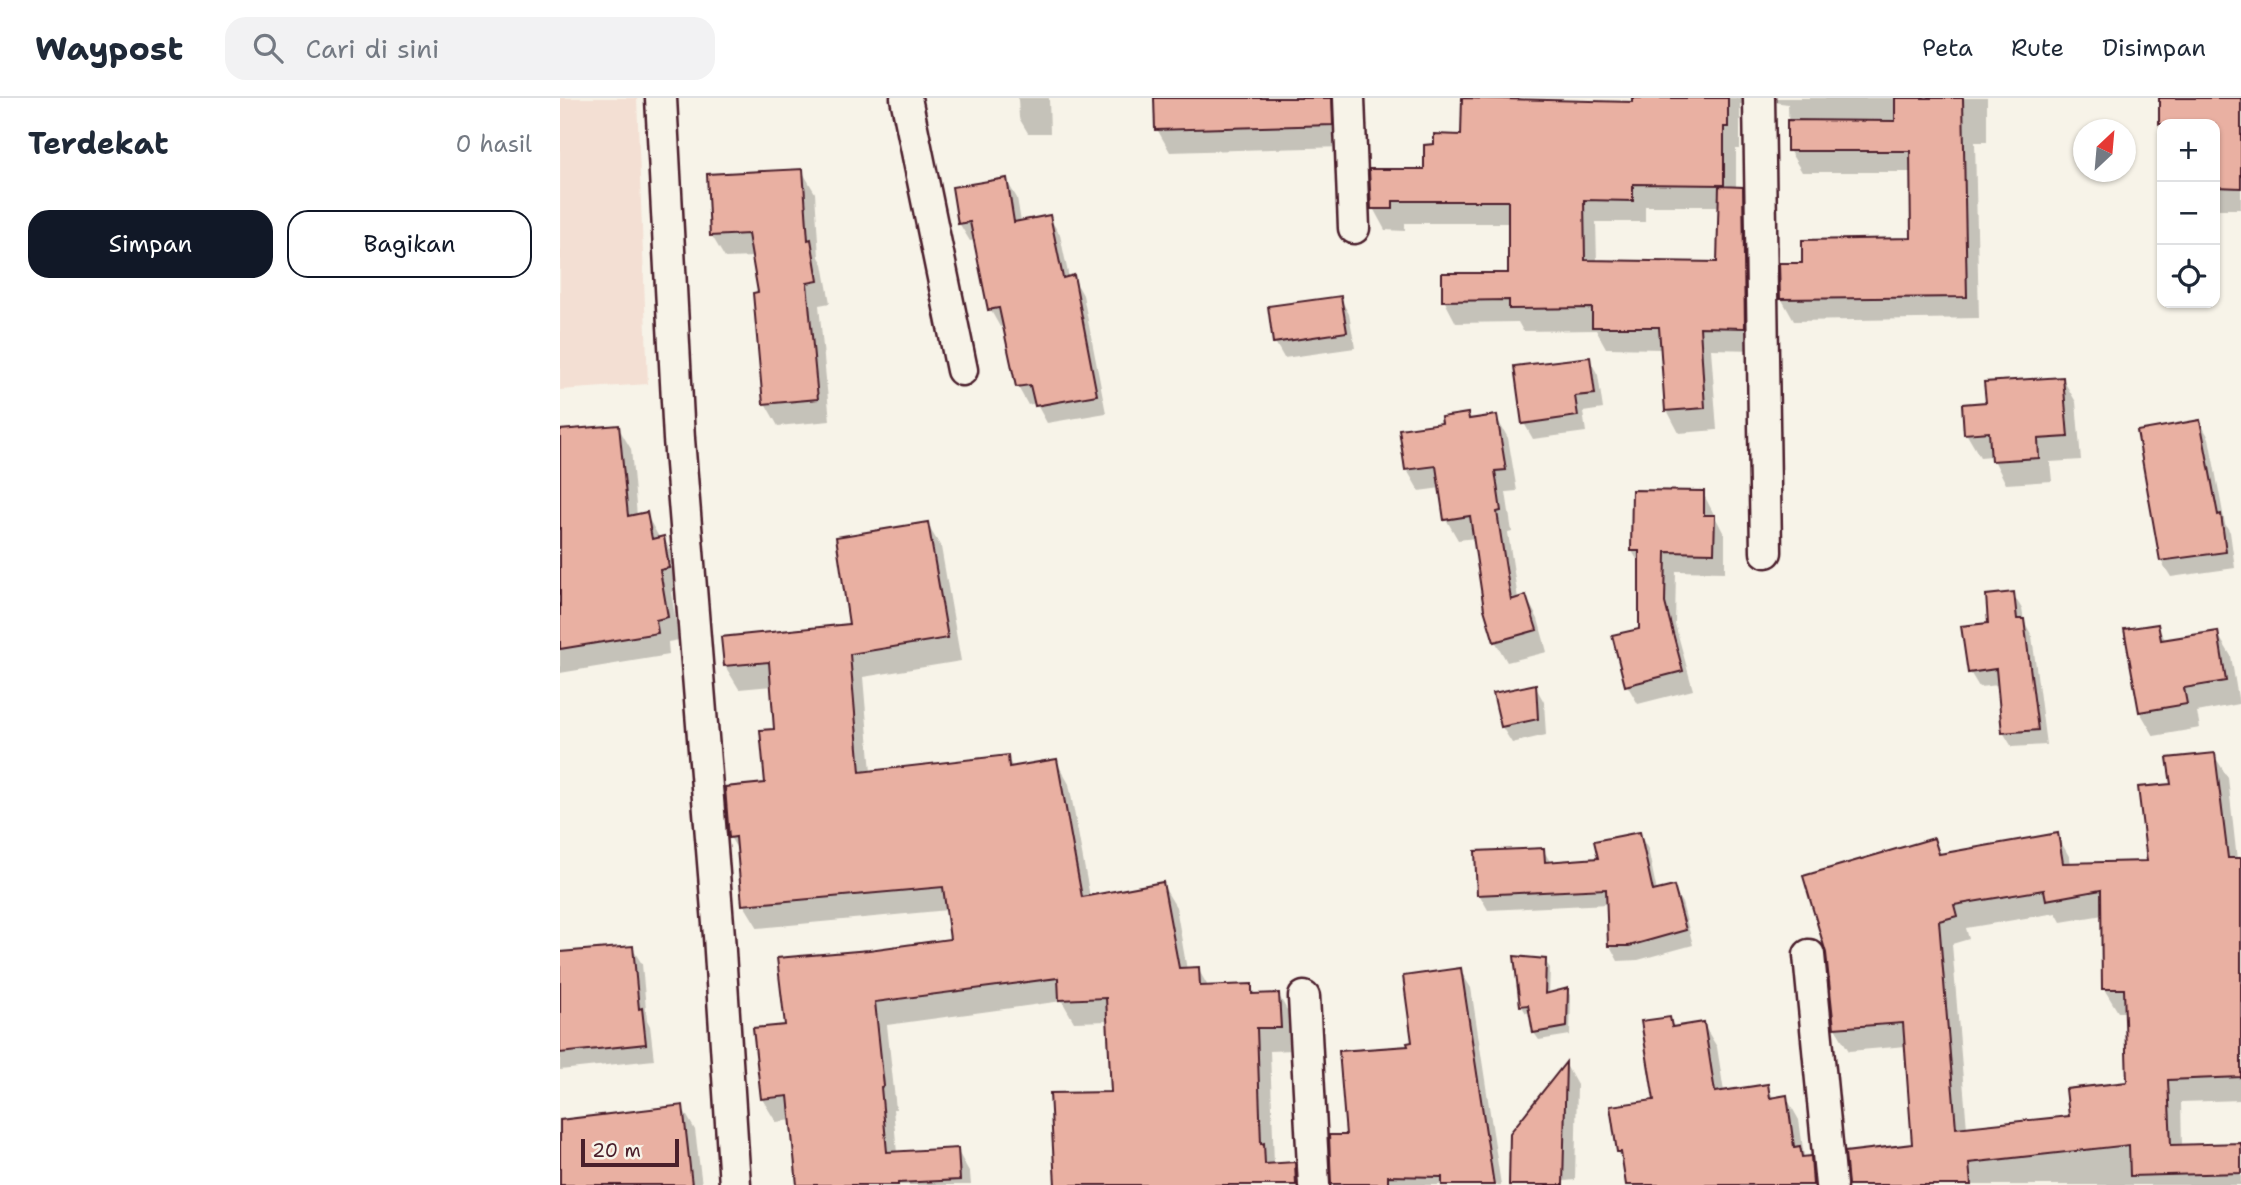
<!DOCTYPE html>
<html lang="id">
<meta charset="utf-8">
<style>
:root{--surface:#fff;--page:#f2f2f3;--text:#1f2937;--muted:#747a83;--line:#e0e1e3;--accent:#111827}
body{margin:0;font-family:"Shantell Sans",sans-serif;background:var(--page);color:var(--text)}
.controls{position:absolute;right:21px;top:21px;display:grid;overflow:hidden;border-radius:14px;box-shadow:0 2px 5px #0004}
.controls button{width:63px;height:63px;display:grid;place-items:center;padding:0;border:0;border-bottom:2px solid var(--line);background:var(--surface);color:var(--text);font:35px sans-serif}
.compass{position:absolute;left:1513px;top:21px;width:63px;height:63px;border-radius:50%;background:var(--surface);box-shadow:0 2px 5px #0004;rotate:26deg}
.scale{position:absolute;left:21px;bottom:18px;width:98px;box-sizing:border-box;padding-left:7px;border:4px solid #4a1f2b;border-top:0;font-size:19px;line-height:24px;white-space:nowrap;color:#4a1f2b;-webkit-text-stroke:5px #f7f3e8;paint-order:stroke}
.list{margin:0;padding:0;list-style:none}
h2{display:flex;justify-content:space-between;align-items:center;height:91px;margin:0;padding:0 28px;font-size:30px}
h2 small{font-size:23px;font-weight:400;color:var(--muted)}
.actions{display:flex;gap:14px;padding:21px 28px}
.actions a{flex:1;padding:16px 0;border:2px solid var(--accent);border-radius:21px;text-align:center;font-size:24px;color:var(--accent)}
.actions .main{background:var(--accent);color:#fff}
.icon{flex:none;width:38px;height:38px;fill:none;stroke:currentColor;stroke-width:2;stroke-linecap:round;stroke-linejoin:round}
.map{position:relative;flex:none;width:1681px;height:1087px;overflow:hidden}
header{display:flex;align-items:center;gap:42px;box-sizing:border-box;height:98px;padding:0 35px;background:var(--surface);border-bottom:2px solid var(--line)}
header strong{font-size:33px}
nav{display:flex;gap:38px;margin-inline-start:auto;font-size:24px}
.search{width:490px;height:63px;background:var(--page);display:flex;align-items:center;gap:18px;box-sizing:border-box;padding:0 24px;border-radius:21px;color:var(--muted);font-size:26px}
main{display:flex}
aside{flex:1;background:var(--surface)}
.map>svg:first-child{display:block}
.built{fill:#f3dfd3}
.shadow{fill:#0003;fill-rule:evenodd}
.building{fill:#e9b0a2;stroke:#4a1f2b;stroke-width:2;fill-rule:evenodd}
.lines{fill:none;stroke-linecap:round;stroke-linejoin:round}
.minor-casing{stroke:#4a1f2b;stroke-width:35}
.minor{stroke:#f7f3e8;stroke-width:30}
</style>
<header>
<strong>Waypost</strong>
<div class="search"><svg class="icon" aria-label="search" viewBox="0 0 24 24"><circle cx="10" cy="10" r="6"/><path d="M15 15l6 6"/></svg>Cari di sini</div>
<nav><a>Peta</a><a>Rute</a><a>Disimpan</a></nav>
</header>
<main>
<aside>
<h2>Terdekat<small>0 hasil</small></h2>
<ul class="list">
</ul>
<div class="actions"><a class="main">Simpan</a><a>Bagikan</a></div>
</aside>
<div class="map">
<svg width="1681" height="1087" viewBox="0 0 1681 1087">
<rect width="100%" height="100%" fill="#f7f3e8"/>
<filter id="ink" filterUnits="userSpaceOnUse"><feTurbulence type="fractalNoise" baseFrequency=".0143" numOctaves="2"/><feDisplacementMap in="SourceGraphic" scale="14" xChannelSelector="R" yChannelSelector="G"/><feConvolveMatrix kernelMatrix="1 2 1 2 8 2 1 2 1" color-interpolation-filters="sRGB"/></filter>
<g filter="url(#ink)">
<path class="built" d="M0,0H77L88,286L0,292Z"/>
<path class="shadow" d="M458,0H489L490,35H468L459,20Z
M596,0H787L784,49L610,54L597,31Z
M1074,0H1427V44H1415L1419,220L1234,223L1221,200L1244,167L1353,142L1352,74H1242L1229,52L1228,6L1213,4L1180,6V51H1176V91H1182L1195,113L1197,252L1151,251L1157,332L1119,335L1107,312L1102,251L1046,250L1036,232L963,233L958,224L896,225L884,202L950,177V125H845V133L825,132L813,110L866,73L903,38L1074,6ZM1085,108H1160L1158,166L1037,164L1036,124H1085Z
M1601,0H1681V111H1655V26H1602V92L1600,88Z
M242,73L255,95L259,159L263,166L270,205L259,207L270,323L218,328L205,305L200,196L194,159L165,160L152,138Z
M446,82L457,100L461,124L489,119L500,137L509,180L513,179L523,197L546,315L487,325L476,305L468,307L458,289L445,228L440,229L430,211L415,142L410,143L399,125ZM433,209L448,210L433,212Z
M780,200L789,216L795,250L724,260L715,244Z
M1029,261L1038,277L1043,311L1023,314L1026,334L973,341L964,325Z
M1502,280L1516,304L1521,362L1490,364L1492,383L1446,386L1432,358L1420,359L1406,335L1428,305Z
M907,316L911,323L936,319L948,340L957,393L946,394L952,434L948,435L958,501L966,499L978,521L987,554L947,564L935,543L915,440L898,442L886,421L881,390L859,393L847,372L883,326Z
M1640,324L1649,340L1665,426L1670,434L1675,470L1611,479L1601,463L1579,334Z
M58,329L71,351L77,418L86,416L100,441L103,440L116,462L121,492L111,494L119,542L108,544L109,557L0,575V334Z
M1143,395L1165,438V474L1116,473L1115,526L1133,592L1078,606L1067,587L1081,532V468L1072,453Z
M367,426L381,449L401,563L303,579L311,674L447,659L453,670L496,663L509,686L530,799L602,786L616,809L627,872L638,871L649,890L691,888L696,898L718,896L731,919L733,952L710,953L714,1066H734L747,1087H496L553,995L549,923L514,924L502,903L327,927L336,1011H333L337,1055L397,1052L410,1075L411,1087H239L233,1022L216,1024L202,1001L195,932L227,928L309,853L392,843L388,812L198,830L184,807L179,754L170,739L206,686L216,633L212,588L179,591L165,568L291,528Z
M1453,496L1462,511L1464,523L1472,538L1486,647L1452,649L1443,634L1439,587L1419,589L1410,574L1430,526Z
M1597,528L1606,543L1657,535L1671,558L1679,606L1637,614L1640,630L1594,638L1580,614Z
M975,588L984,604L986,637L952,645L942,629Z
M1654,657L1668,680L1677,762H1681V1002L1621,1004L1622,1049L1681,1047V1087H1290L1354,1047L1346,948L1289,953L1275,930L1373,742L1382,757L1497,737L1510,760L1511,767L1589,764L1613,687ZM1496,815L1501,824L1543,817L1544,891L1558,914H1566L1569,985L1511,1019L1407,1031L1392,846L1409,841L1406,830Z
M1079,736L1088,751L1097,794L1113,790L1122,805L1133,847L1078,862L1058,863L1050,848L1048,806L928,812L919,796L983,752L991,765L1040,762Z
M72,850L82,866L87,922L90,928L94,962L0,972V855Z
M985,863L990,870L989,897L1007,892L1011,899L1010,937L979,942L974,935L971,914L966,915L961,907Z
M900,872L911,890L941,1087H774L788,1038L854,946Z
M1109,921L1115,930L1143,926L1157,949L1164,994L1207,988L1214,1001L1226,999L1239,1022L1244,1058L1250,1059L1264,1087H1068L1064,1064L1058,1054L1096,1003Z
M1006,967L1017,987L1015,1082L962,1087Z
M122,1009L135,1032L142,1087H44L0,1024Z"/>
<path class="building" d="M594,0H772L773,27L595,32Z
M902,0L1072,4V0H1168V29H1164V87L1073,86V103L1024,102L1025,162L1157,164L1159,88L1183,89L1185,230L1140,229L1145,310L1105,313L1099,229H1032V210L949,211V202L882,203V175H948V103H833V111H811L809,71H864V47L874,46V36L901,37Z
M1335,0H1403L1407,199L1220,201L1219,165H1242V142L1351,140L1350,53H1227V22L1335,23Z
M1599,0H1681V90L1655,89V26H1599Z
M243,71L248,142L251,141L258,183L247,185L258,301L203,306L193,195L198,194L188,136L150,138L147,76Z
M447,80L454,124L490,117L503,180L514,177L537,297L475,308L470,287L456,289L439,210L428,212L410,124L398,126L392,89Z
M781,198L787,234L713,245L708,208Z
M1030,259L1035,296L1015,298L1018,318L962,326L954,268Z
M1503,279L1508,339L1478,341L1479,360L1431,363L1429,334L1404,336L1402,306L1426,304L1424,284Z
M908,315L909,321L937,317L946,372L935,373L941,413L937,414L951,502L966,497L977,532L934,544L924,511L910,418L884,422L876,368L845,372L839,331L882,325L881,319Z
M1640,322L1658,417L1661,416L1666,454L1600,463L1577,333Z
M59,327L68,418L87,414L92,441L104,438L109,470L100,472L108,519L96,522L98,535L0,551V332Z
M1072,392L1144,393V417H1155L1154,455L1106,454L1105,505L1123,573L1065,588L1052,537L1079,531V453H1071Z
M368,424L388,540L290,556L300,674L448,657L449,669L497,661L522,799L603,784L619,870L639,869L640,888L692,886V896L719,895L721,930H697L701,1046L704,1045L705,1066L735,1064L736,1087H495L490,995L551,994L546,900L499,902L498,880L315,904L324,988L321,989L327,1054L398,1050L400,1082L338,1085V1087H237L228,998L201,1001L193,930L225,927L217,860L309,852L390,841L383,789L182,807L176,739L169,740L165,689L205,685L200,632L214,631L209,564L164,568L161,539L289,526L276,439Z
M1454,494L1457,521H1464L1478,632L1442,635L1436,571L1408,575L1401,528L1428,525L1426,497Z
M1598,526L1601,542L1658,533L1666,583L1624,590L1627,606L1579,614L1564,531Z
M976,586L978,621L941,629L933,595Z
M1655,655L1668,760H1681V979L1608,982L1611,1047L1681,1045V1075L1570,1078L1569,1047L1409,1065L1411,1087H1288L1285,1054L1352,1046L1343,925L1274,930L1266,855L1243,778L1374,740L1379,756L1498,735L1503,765L1587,763L1578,689L1611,686L1607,660ZM1484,792L1486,802L1541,792L1542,891H1564L1567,984L1506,991L1509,1018L1396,1030L1379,823L1397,818L1394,807Z
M1080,734L1093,793L1114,788L1126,832L1069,848H1048L1046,791L917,797L915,753L984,750L985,764L1038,760L1034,743Z
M73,848L79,911L82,910L86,946L0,955V854Z
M954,858L986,861L985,896L1008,890L1007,929L973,935L968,907L960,908Z
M901,870L934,1087H882V1079L828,1078V1086H771L769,1037H786L779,953L848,948L847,945L852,944L843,878Z
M1110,919L1112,929L1144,924L1155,994L1208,986L1210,1000L1227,997L1234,1049L1240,1048L1242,1059L1251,1058L1253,1087H1066L1061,1054H1057L1050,1008L1094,1002L1081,923Z
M1006,964L1003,1087H949L950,1035Z
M123,1007L132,1087H0V1022Z"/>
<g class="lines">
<g class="minor-casing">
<path id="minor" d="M101,0L119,341L159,838L175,1087
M346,0L402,272
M789,0L794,130
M1199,0L1206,454
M1249,857L1271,1087
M744,899L754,1087"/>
</g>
<use href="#minor" class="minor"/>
</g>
</g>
</svg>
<div class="controls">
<button>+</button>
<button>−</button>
<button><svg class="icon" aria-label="locate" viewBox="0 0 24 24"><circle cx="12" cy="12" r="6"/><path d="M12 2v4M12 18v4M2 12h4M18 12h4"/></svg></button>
</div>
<svg class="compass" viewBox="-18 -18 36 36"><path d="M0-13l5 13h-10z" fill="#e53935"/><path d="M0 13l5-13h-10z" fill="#747a83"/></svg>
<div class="scale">20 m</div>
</div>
</main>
